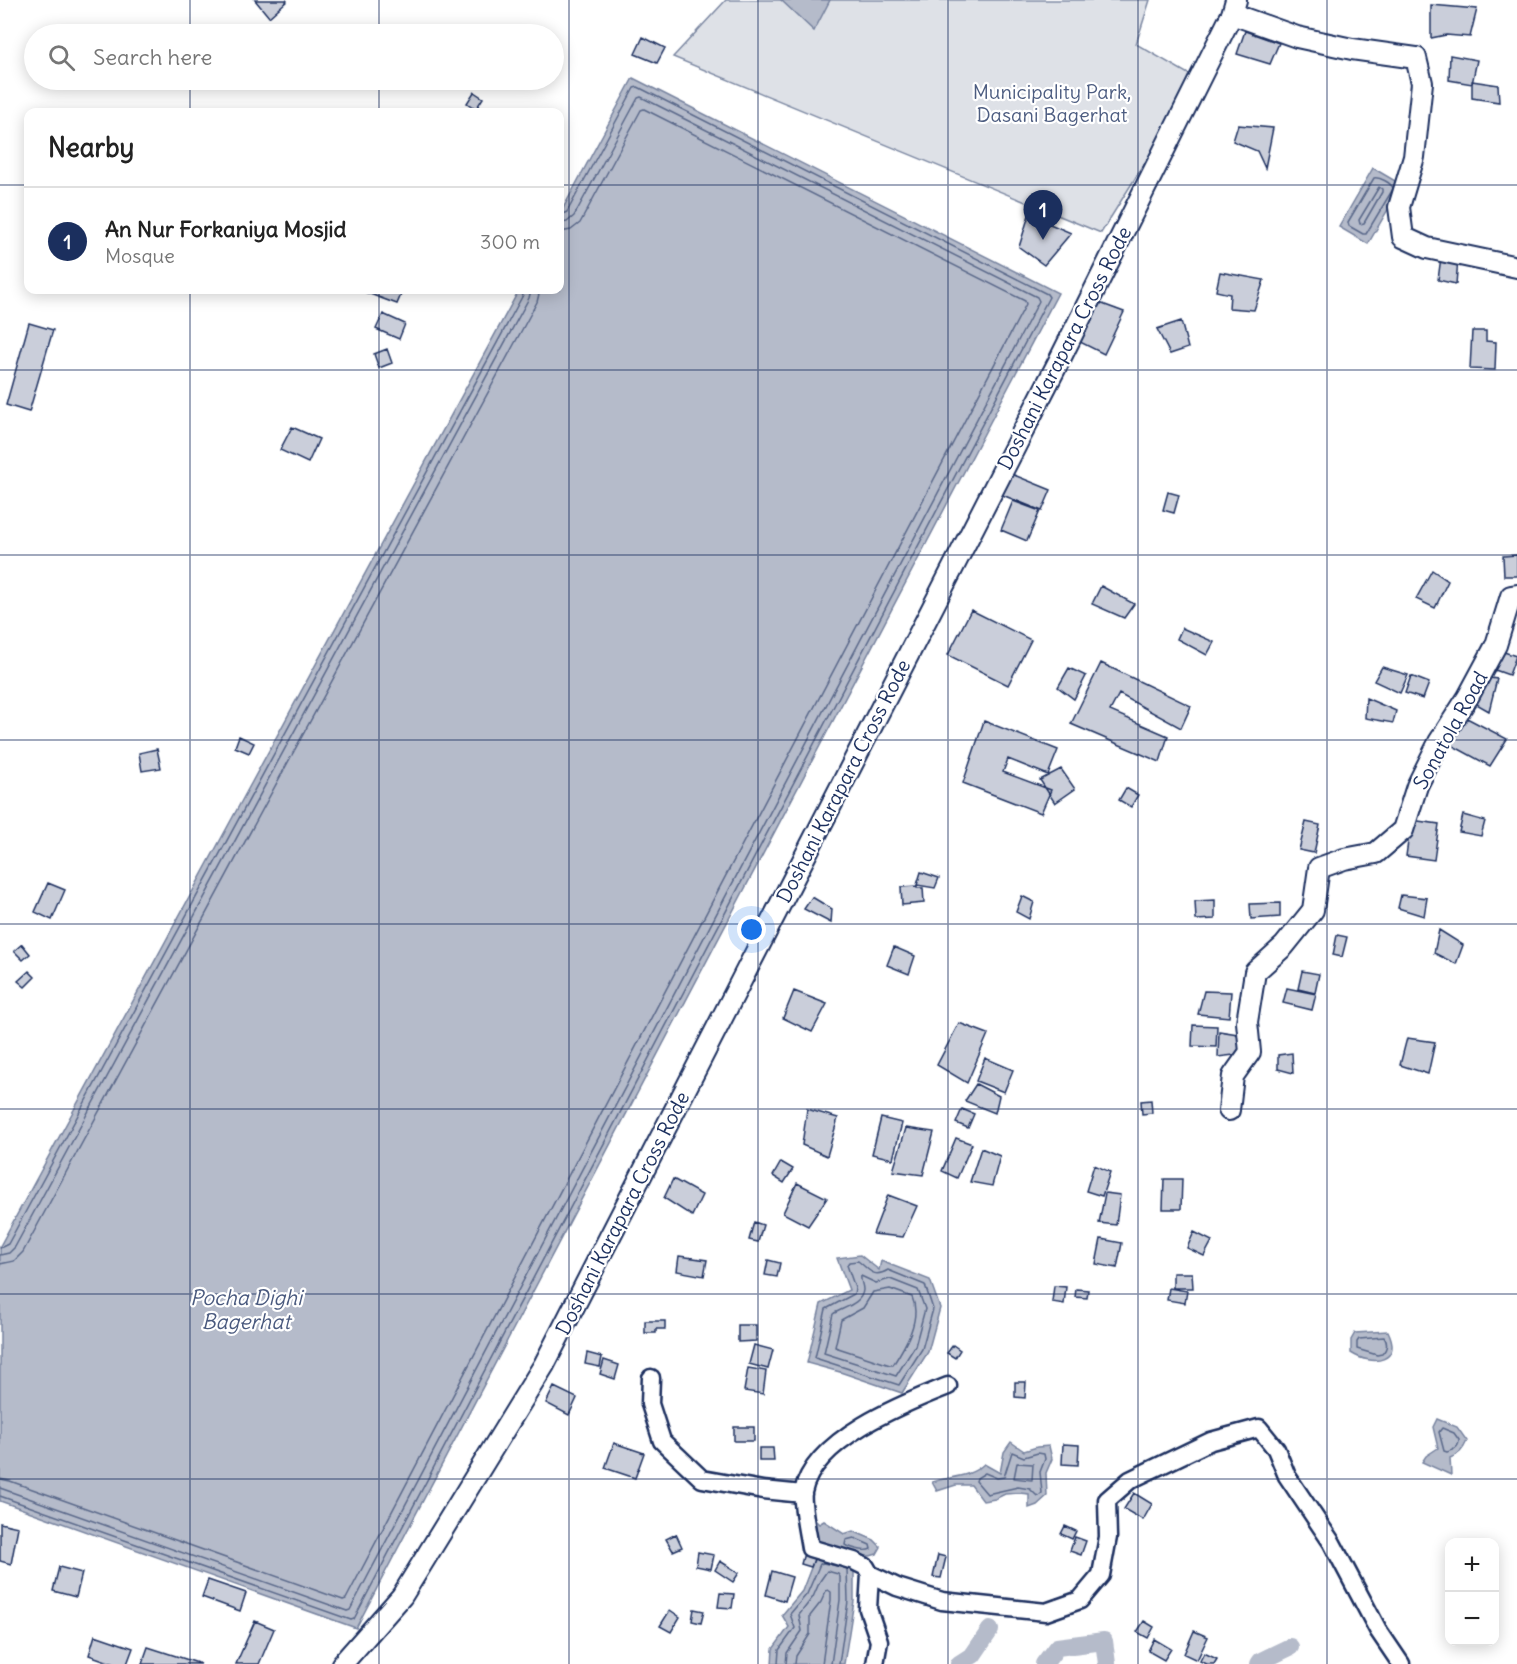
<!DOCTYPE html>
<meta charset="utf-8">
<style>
:root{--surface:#fff;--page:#f6f6f6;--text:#222;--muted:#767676;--line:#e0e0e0;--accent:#1b2f5e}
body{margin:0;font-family:Delius,sans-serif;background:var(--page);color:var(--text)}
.controls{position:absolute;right:18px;bottom:18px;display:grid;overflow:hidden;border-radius:12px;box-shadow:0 3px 15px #0003}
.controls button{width:54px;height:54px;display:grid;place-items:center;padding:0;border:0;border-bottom:2px solid var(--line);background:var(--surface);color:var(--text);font:30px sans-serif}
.you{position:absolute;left:752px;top:930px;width:21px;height:21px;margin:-15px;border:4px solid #fff;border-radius:50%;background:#1a73e8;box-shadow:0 0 0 9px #1a73e833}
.badge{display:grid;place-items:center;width:39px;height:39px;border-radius:50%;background:var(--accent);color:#fff;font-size:20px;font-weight:700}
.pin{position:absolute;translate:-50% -50px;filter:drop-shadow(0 2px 3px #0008)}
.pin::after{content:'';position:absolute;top:32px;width:21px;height:18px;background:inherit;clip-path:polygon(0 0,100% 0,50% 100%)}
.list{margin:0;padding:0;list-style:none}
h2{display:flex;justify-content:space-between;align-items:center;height:78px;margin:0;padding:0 24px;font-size:26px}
h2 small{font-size:20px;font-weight:400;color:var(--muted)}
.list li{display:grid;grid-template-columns:39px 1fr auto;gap:18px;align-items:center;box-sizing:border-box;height:108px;padding:0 24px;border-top:2px solid var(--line)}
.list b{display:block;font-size:22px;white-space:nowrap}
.list p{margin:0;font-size:20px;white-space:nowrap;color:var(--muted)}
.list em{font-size:20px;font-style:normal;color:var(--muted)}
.icon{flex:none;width:33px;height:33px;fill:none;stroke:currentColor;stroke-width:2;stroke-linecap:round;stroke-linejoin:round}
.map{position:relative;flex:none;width:1517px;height:1664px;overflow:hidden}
.search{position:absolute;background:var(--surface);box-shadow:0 3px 15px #0003;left:24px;top:24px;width:540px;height:66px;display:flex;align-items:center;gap:15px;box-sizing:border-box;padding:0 21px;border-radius:33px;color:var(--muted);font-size:22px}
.panel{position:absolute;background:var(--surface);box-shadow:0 3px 15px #0003;left:24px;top:108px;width:540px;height:186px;border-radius:12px}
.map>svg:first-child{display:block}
.green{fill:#dee1e7;stroke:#7c88a2;stroke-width:1.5}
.water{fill:#b5bbca;stroke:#77839f;stroke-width:1.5}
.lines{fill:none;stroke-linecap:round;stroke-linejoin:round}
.shore{stroke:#596789;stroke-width:1.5}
.canal{stroke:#b5bbca;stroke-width:18}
.building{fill:#caceda;stroke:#1b2f5e;stroke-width:1.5}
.minor-casing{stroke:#1b2f5e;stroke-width:21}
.tertiary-casing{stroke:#1b2f5e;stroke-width:24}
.minor{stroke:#fff;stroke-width:16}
.tertiary{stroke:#fff;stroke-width:20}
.grid{fill:none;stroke:#1b2f5e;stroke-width:1.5;stroke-opacity:0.55}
.labels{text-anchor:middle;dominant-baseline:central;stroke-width:4.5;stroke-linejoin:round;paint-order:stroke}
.park-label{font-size:20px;fill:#4c5c80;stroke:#fff}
.street-label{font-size:20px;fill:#1b2f5e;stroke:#fff}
.water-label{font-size:21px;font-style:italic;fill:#49597e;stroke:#fff}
</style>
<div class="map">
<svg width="1517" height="1664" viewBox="0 0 1517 1664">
<rect width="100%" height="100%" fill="#fff"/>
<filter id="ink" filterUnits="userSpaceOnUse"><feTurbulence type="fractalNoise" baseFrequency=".0167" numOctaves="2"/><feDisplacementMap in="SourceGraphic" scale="12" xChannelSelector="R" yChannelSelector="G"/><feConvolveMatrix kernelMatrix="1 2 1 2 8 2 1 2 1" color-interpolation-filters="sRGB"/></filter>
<g filter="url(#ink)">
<path class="green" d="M726,0H1150L1136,44L1197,79L1101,233L673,57Z"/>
<path class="water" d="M781,0H830L814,31Z
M633,78L1058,293L356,1628L0,1501V1246L519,290H560V214Z
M1373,168L1402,185L1368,244L1339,227Z
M860,1255L879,1270L881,1261L930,1280L940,1308L928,1352L902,1393L840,1372L807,1363L821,1304L849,1290L837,1258Z
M1388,1331C1403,1362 1373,1367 1351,1353V1340L1355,1333Z
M1437,1419L1457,1427L1467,1441C1463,1450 1459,1455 1450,1458L1451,1475L1422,1462L1426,1456L1438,1448L1433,1427Z
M1011,1442L1024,1451L1037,1447L1049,1446L1052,1459L1046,1473L1047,1496L1037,1505L1029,1508V1494L1019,1493L1005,1494L995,1499L983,1501L971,1485H956L937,1491L932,1482C951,1476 969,1478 984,1464L1000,1473L1004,1452Z
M815,1520L819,1524L824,1521L844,1534L853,1531L874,1540L881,1547L877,1554C858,1562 834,1548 815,1542Z
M816,1555L854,1564V1601L844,1664H772L773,1649L789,1627L782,1615L802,1591Z"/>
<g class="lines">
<path class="shore" d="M1379,187L1382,189V192L1364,223L1360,224L1359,220Z
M1393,189L1366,234H1363L1349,226L1348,222L1374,178C1380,177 1391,183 1393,188
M0,1248L8,1244L523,295V290
M0,1255L9,1253L15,1247L529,298L531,290
M858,1261C870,1270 873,1279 888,1270L925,1285L933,1309L922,1349L899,1385L815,1358L826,1309L854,1294L855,1288L847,1265L849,1262Z
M0,1264L14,1261L23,1252L537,302L540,290
M861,1276L876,1283L890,1279L918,1290L925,1309L915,1346L896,1376L824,1353L833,1314C842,1308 862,1304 863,1290C863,1284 860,1281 861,1276Z
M890,1289L912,1297C922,1319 905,1346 893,1365H890L835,1347L841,1320L863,1308L873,1292Z
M1384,1337C1388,1343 1387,1349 1382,1354L1377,1355L1357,1349V1342L1359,1339Z
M1442,1428L1454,1433L1459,1440C1459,1448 1453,1450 1447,1452L1444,1451L1439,1432Z
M1012,1452L1024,1457L1038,1453L1044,1454L1045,1459L1040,1472L1042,1493L1039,1496L1036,1495L1030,1489L1018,1487L987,1494L976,1481L977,1478L985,1473L997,1478L1004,1477Z
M1017,1463L1033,1464L1032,1480L1014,1478Z
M0,1479L10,1481L343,1600L346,1599L1026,304L1025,301L644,109L641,110L580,223L571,230L560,232
M0,1488L347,1611L350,1610L1039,301L1037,297L641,97L638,98L574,216L567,222L560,223
M0,1496L351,1620L354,1619L1049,297L1047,294L638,87L634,88L567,212L560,215
M854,1538L870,1545L871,1549C864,1553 852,1548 845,1545L846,1540Z
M778,1664L779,1650L795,1628L790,1614L807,1594L820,1564L823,1563L837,1566
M786,1664L787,1653L802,1631L799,1615L813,1597L820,1581L827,1571L838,1574L840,1577V1600L831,1664
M795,1664L796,1656L810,1634V1616L821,1602L826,1591L828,1590L831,1592V1600L822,1664
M839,1664L848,1601L847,1569"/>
<path class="canal" d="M959,1664L973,1655L990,1630
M1044,1664L1057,1647L1104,1641L1107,1664
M1259,1664L1261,1661L1290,1647"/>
</g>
<path class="building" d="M255,0H286L287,1L269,17Z
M1431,5L1477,9L1470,37L1446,35L1431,38Z
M1245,31L1279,43L1270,64L1237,54Z
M643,37L665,48L657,63L635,54Z
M1450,55L1477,60L1472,84L1449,80Z
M1472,81L1498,85L1499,102L1472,98Z
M474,92L483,98L476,109L467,103Z
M1238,125L1273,128L1265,168L1257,151L1233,141Z
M1029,215L1071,233L1044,265L1019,247Z
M1441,257L1458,259L1456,284L1438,280Z
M1220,272L1264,280L1254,310L1229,308L1230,294L1216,291Z
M359,290H403L397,304Z
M1097,302L1124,312L1104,354L1080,342Z
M383,314L405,324L399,339L376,329Z
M1181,321L1188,348L1170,354L1157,329Z
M29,323L53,330L29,412L6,405Z
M1472,331H1486V341L1496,342L1495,370L1470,369Z
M387,349L392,363L379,368L374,354Z
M292,427L319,439L308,463L280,450Z
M1009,473L1051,490L1042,511L1000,494Z
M1168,492L1179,495L1174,513L1163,510Z
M1013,501L1040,511L1027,541L1001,530Z
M1517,555V576H1504L1503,556Z
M1432,570L1448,581L1435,608L1416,599Z
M1101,586L1134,604L1124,618L1092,604Z
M971,610L1031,640L1008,685L948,655Z
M1182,628L1214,642L1207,655L1177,639Z
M1501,651L1516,656L1509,675L1495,670Z
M1101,663L1191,706L1181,728L1119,694L1110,711L1168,736L1160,762L1071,724Z
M1382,667L1408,675L1400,693L1374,681Z
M1069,668L1086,676L1074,699L1058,687Z
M1411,676L1429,683L1423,699L1405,693Z
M1482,677L1497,679L1489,711L1473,702Z
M1366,698L1396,711L1393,723L1365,718Z
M1463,716L1507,739L1490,766L1444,741Z
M984,721L1058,750L1048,775L1008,759L1003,772L1051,790L1041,813L963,783Z
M239,736L254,743L249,753L235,747Z
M157,749L161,768L142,771L139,753Z
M1061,769L1075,789L1055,803L1040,780Z
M1126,788L1138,795L1131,807L1119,800Z
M1463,815L1485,821L1481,836L1459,832Z
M1411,820L1439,824L1434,860L1406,856Z
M1306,822L1320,825L1314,853L1299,850Z
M921,872L939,878L935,888L917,885Z
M48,883L65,890L52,920L35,912Z
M917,886V888H923L924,903L902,905L901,887Z
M1401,895L1427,898L1424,916L1398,908Z
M1022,896L1034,902L1029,919L1016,912Z
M812,897L832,909L831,923L804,909Z
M1215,900V919L1196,920L1195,901Z
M1280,903V917L1251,919L1250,904Z
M1439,930L1463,945L1456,964L1434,953Z
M1337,935L1347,937L1342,957L1333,955Z
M22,944L30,954L23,960L14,951Z
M894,947L915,956L909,974L887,965Z
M29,971L35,977L25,987L18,981Z
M1302,971L1319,974L1315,993L1298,989Z
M1287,988L1316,994L1312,1010L1283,1003Z
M794,991L827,1004L812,1032L783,1018Z
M1204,991L1231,992L1229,1017L1198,1014Z
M959,1023L988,1034L967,1083L937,1065Z
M1193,1025L1217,1026L1216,1047L1192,1046Z
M1219,1031L1244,1035L1242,1054L1218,1057Z
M1407,1038L1435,1042L1428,1074L1400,1065Z
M1292,1053L1293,1073L1278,1069V1055Z
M985,1058L1013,1070L1004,1092L976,1081Z
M976,1084L999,1096L995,1113L965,1101Z
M1151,1100L1152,1113L1142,1114L1141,1101Z
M807,1109L838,1118L827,1156L802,1145Z
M962,1109L974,1114L968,1128L956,1123Z
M881,1118L902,1123L893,1159L872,1154Z
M906,1128L934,1132L923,1175L893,1171Z
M956,1138L972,1144L957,1178L942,1171Z
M981,1148L1000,1156L992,1186L970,1182Z
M781,1162L793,1169L784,1183L773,1176Z
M1094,1165L1110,1172L1102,1196L1086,1191Z
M673,1179L702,1195L692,1216L664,1198Z
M1164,1179H1182L1181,1209H1163Z
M797,1183L827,1198L808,1226L783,1213Z
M1105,1193L1120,1195L1116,1225L1099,1223Z
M888,1195L917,1206L903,1237L873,1234Z
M754,1222L763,1225L758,1242L749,1240Z
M1194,1232L1212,1241L1204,1256L1187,1248Z
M1101,1239L1122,1243L1117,1268L1096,1264Z
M679,1256L707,1260L704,1276L677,1271Z
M768,1260L780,1263L777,1277L765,1275Z
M1173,1273H1192L1193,1288H1173Z
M1054,1286L1066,1287L1064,1304L1052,1302Z
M1169,1288L1187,1291L1185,1303L1167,1300Z
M1076,1289L1088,1290L1087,1298L1075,1297Z
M645,1321H665V1329H656V1333H645Z
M738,1325H756V1341L738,1342Z
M754,1345L773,1350L768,1369L749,1364Z
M953,1345L960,1350L955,1358L947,1353Z
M587,1353L602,1357L600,1367L585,1364Z
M604,1360L619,1365L615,1379L600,1374Z
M748,1368L766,1371L763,1394L744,1391Z
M1015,1382H1026L1025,1398L1015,1397Z
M554,1387L577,1398L569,1415L546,1403Z
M734,1427H754V1441H734Z
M614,1443L644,1453L635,1478L605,1468Z
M1063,1444L1079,1445L1078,1465L1062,1464Z
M759,1448H773L774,1461H759Z
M1134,1493L1152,1504L1143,1520L1124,1509Z
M0,1523L18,1527L11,1564L0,1561Z
M1065,1526L1076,1531L1072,1539L1061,1534Z
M676,1534L682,1547L673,1551L666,1539Z
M1075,1537L1086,1541L1081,1555L1070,1551Z
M698,1552L714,1555L711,1569L696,1566Z
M804,1553L815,1556L811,1567L801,1564Z
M938,1555L946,1557L941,1578L933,1577Z
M720,1561L739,1573L733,1582L715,1570Z
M59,1567L82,1573L76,1597L53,1591Z
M772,1571L792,1577L785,1601L766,1595Z
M208,1580L246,1593L240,1611L202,1597Z
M720,1593L734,1594L732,1608L718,1607Z
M694,1609L704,1611L701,1623L692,1621Z
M670,1610L680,1617L671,1632L660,1626Z
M255,1621L274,1629L259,1664H236Z
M1144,1621L1154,1627L1148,1638L1137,1632Z
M1194,1631L1208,1637L1197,1660L1184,1654Z
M95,1635L133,1648L127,1664H115L89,1655Z
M1154,1639L1171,1649L1164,1660L1148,1651Z
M148,1647L201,1664H142Z
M1204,1653L1217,1659L1214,1664H1207L1200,1661Z"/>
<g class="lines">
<g class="minor-casing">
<path id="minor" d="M651,1378L650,1404L662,1441L702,1479L763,1490L803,1494
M870,1574L897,1587L942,1601L1046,1612L1080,1600L1101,1575L1108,1537L1107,1500L1130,1480L1211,1441L1259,1428L1276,1449L1287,1476L1332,1543L1378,1630L1401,1664
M875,1664L879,1641L868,1609L870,1574L866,1567L854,1561L810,1548C808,1534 801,1504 803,1492C814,1439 902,1404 948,1386"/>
</g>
<g class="tertiary-casing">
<path id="tertiary" d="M1232,14L1297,37L1352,49L1416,58L1422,83L1414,157L1399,207L1403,237L1427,248L1517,267
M1229,1110L1233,1076L1250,1052L1247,1022L1255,972L1284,946L1313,910L1319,868L1344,859L1376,853L1403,830L1417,786L1439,742L1468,697L1496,645L1511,596L1517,595
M342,1664L402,1596L544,1365L1059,361L1232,14L1236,0"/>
</g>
<use href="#minor" class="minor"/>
<use href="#tertiary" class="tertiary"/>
</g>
</g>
<path class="grid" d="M190,0V34M379,0V34M569,0V1664M758,0V1664M948,0V1664M1138,0V1664M1327,0V1664M190,80V112M379,80V112M0,185H28M560,185H1517M190,290V1664M379,290V1664M0,370H1517M0,555H1517M0,740H1517M0,924H1517M0,1109H1517M0,1294H1517M0,1479H1517"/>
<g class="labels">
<g class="park-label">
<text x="1052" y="91">Municipality Park,<tspan x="1052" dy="23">Dasani Bagerhat</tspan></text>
</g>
<g class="street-label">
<text transform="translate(1064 348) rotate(-63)">Doshani Karapara Cross Rode</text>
<text transform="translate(1450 730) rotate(-61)">Sonatola Road</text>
<text transform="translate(843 781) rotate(-63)">Doshani Karapara Cross Rode</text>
<text transform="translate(622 1213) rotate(-63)">Doshani Karapara Cross Rode</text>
</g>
<g class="water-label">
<text x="246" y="1297">Pocha Dighi<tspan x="246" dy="24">Bagerhat</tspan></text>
</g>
</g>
</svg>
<div class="controls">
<button>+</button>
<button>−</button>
</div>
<div class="you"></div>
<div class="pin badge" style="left:1043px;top:240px">1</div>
<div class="search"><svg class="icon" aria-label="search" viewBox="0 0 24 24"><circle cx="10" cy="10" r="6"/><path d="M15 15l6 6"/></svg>Search here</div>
<section class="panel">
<h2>Nearby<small></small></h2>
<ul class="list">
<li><span class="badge">1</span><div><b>An Nur Forkaniya Mosjid</b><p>Mosque</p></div><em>300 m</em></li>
</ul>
</section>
</div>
